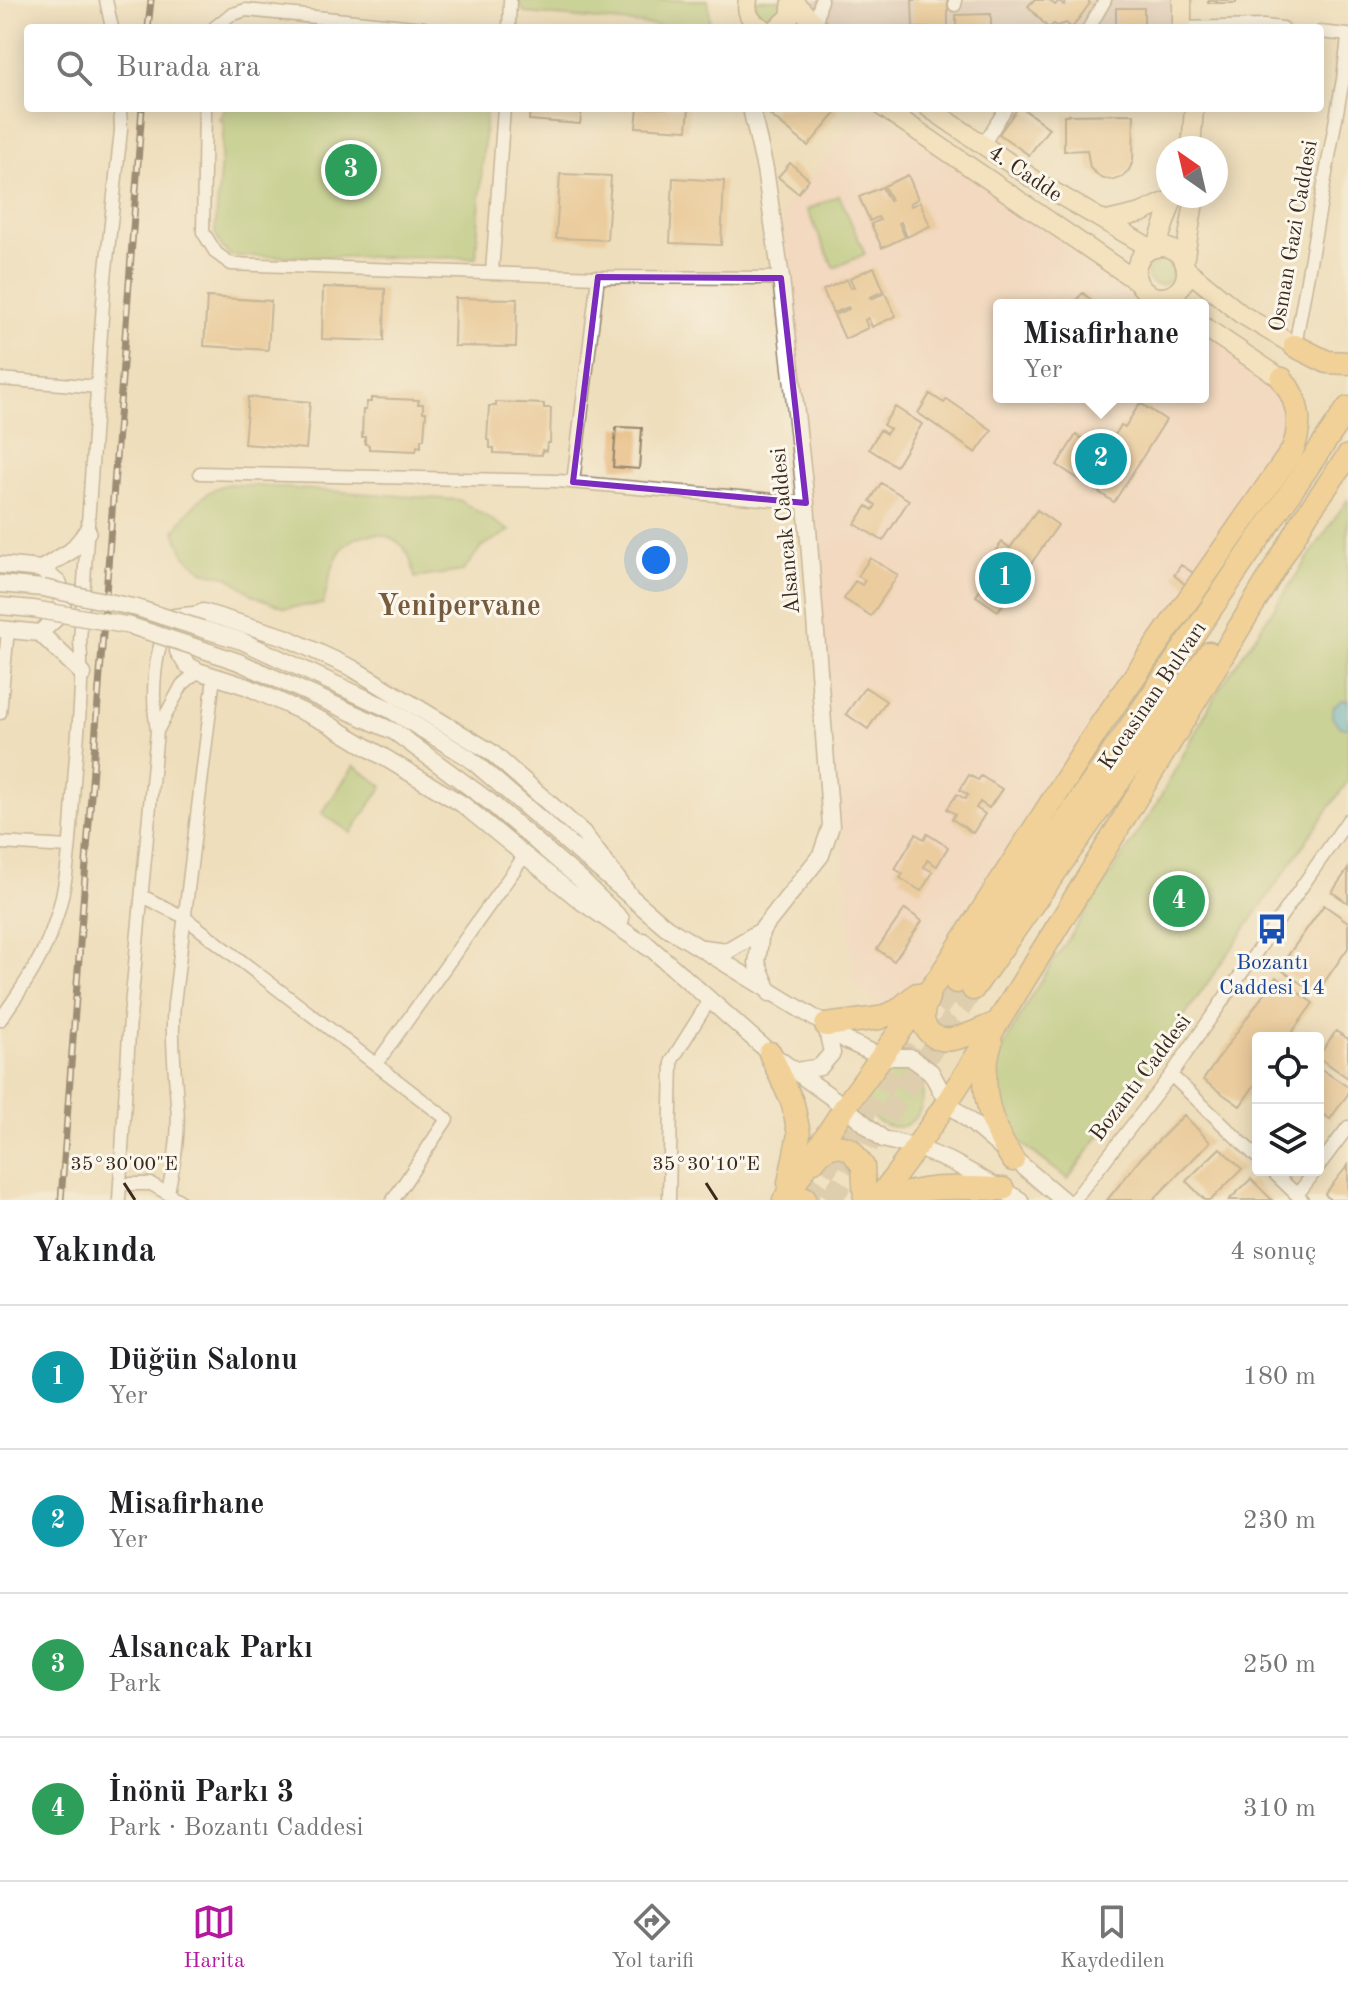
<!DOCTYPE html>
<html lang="tr">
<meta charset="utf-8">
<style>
:root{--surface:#fff;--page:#f2f2f2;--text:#202124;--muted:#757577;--line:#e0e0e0;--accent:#b5179e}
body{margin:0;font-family:"Old Standard TT",serif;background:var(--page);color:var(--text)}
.controls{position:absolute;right:24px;bottom:24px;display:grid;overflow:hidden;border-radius:8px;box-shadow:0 4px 20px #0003}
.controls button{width:72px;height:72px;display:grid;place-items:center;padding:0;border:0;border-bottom:2px solid var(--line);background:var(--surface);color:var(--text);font:40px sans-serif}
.compass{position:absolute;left:1156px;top:136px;width:72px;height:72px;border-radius:50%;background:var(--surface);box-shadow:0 4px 20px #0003;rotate:326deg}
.you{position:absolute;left:656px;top:560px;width:28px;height:28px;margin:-20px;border:6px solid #fff;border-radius:50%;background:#1a73e8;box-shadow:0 0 0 12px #1a73e833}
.badge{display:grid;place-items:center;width:52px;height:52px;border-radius:50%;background:var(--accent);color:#fff;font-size:26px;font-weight:700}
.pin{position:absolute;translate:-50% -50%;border:4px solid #fff;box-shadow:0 2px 8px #0006}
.popup{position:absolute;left:993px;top:299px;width:216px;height:104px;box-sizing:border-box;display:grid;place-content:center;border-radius:8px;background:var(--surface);filter:drop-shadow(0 2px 6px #0005);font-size:26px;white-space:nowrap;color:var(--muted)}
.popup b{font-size:30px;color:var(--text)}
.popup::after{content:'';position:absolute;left:50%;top:100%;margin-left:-16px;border:16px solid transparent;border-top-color:var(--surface)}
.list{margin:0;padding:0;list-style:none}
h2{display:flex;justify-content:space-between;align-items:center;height:104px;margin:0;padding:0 32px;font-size:34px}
h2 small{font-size:26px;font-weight:400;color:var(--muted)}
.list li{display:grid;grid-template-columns:52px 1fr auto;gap:24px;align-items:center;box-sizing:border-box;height:144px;padding:0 32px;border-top:2px solid var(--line)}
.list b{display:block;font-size:30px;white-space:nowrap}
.list p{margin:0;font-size:26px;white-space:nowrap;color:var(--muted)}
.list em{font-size:26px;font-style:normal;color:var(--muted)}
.icon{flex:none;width:44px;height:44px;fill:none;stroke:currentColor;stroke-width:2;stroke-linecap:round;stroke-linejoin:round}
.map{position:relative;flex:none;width:1348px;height:1200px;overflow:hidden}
.search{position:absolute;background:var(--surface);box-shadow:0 4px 20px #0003;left:24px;right:24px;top:24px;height:88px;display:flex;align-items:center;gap:20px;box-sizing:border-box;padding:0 28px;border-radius:8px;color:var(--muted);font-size:30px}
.sheet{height:680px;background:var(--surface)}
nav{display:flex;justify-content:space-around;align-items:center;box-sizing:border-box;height:112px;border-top:2px solid var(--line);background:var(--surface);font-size:22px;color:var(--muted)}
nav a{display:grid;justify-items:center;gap:4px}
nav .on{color:var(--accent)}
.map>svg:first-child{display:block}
.built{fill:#f5d2c3}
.industrial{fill:#d1bfbd}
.green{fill:#a0c36c;stroke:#6e7645;stroke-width:2}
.water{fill:#55b8d3;stroke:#487178;stroke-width:2}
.building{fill:#e6b77a}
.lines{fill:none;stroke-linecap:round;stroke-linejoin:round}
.trunk-tunnel{stroke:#caba9c;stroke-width:22;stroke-dasharray:22 11;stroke-linecap:butt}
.minor-casing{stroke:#94846d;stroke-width:15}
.tertiary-casing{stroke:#94846d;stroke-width:19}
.secondary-casing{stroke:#94846d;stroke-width:21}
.trunk-casing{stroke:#94846d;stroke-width:25}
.minor{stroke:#fff;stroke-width:12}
.tertiary{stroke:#fff;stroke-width:16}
.secondary{stroke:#fae7c3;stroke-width:18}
.trunk{stroke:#f3c26a;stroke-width:22}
.rail-casing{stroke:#3b2a1e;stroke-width:7}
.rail{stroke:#fbf7ec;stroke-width:4;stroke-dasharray:12;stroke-linecap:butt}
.tertiary-bridge-casing{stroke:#94846d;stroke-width:19;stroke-linecap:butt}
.tertiary-bridge{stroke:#fff;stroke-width:16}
.marked{fill:none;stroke:#7b2cbf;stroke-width:6;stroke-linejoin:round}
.ticks{fill:none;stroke:#3b2a1e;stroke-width:3}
.labels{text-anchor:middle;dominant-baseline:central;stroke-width:6;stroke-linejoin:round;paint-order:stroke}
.street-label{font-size:22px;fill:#3b2a1e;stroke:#fbf7ec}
.transit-label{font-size:22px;fill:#164399;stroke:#fbf7ec}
.district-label{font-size:30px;font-weight:bold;fill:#775b3e;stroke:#fbf7ec}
.ticks-label{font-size:20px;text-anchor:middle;fill:#3b2a1e;stroke:#fbf7ec;stroke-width:6;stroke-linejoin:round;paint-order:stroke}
</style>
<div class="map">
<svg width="1348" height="1200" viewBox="0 0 1348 1200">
<rect width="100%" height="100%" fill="#fbf7ec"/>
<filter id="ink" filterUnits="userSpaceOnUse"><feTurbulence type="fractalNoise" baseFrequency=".0125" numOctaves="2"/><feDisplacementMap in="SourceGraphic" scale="16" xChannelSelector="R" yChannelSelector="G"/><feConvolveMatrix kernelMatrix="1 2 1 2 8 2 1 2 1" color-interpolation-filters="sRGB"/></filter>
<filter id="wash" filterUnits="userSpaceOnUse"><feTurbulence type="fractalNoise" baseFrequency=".006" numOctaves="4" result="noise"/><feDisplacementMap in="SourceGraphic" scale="32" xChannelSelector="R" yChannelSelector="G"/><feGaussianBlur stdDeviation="1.8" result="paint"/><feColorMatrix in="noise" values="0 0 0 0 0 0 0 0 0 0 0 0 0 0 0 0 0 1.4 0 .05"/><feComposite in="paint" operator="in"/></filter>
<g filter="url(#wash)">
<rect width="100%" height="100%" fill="#eedebc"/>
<path class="built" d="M867,108H873L1164,305H999V397H1203V331L1278,382L1289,410L1292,440L918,982L885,1005L867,998L854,981L783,211Z"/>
<path class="industrial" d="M800,0H1179V28H836Z"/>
<path class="green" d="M517,0H708L710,19L704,28H683L525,13Z
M756,0H781L783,11L775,21L769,22L755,13Z
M225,108H486L476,258L231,256L221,246L215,233L224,122L220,120Z
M839,195L865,254L834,268L807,210Z
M1146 272a13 13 0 1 1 26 0a13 13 0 1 1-26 0Z
M229,484L459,500L510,531L482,546L463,571L415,578C413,570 412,561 408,554C394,529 359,528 342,549C331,563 328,587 323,604L285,608L255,596L229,577L203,571L184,555L175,531C187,512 205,488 229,484Z
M1348,499V781L1147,1070L1068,1179L1018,1141L1005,1123L993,1094L994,1065L1031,996L1155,807L1216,694Z
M354,766L383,786L351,833L322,813Z
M887,1067C944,1059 927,1146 881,1123C870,1118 866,1108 864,1097Z"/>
<path class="water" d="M1342,700H1348V728L1339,726L1332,717L1334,706Z"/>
<g id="blocks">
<path class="building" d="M912,0H948V28H913Z
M1034,0H1049L1055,5L1059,1L1064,5L1068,0H1087L1090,3L1072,28L1066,23L1057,26L1054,24L1048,28L1028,6Z
M1208,0H1236V3H1208Z
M1116,8H1144V28H1116Z
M991,14V28H956V15Z
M530,108H582L580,124L529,120Z
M638,108H689L687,130L636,127Z
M776,108H834L838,111L808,146L770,115Z
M1018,108H1022L1049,128L1029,155L999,134Z
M1134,114L1133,161L1129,170L1122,177L1113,180L1101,178L1090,168L1087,150L1064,151V115Z
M790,163L809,179L798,193L778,177Z
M560,174L611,176L607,240L556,238Z
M908,175L918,199L910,203L911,206L920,202L930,226L907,237L901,222L899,223L905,237L882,248L871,224L880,220L878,217L870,221L859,197L882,187L889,201L891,200L884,186Z
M673,178L724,181L721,245L670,243Z
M874,267L884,291L870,297L871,299L885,293L896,316L872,327L868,318L865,320L868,328L845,339L834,315L849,309L848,307L833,313L823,290L847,279L851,288L854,287L850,278Z
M323,287L385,289L384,341L322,339Z
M1083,293L1091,300L1086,305H1077L1074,302Z
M207,297L271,301L268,350L204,346Z
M455,298L517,299L516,347L454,346Z
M930,394L944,403L947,399L992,430L976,453L918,413Z
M248,397L310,402L306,449L244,444Z
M371,398L419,400L418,404H423V412H426L424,439H421V447L417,446L416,451L369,449V445L365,444V437H362L363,410H366L367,402H371Z
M496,402L544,404V408H551L550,443H547L546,451L542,450V455L494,453V448H490V441L487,440L489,406H496Z
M1140,403L1166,420L1114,502L1057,465L1076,435L1104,453L1121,425L1125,427Z
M895,407L922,424L896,466L869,449L880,430L886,434L890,429L883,425Z
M616,427L642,428L639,469L613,467Z
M881,483L909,500L883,541L855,524L867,506L873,510L876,505L870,501Z
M1037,510L1058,525L998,611L976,596L1002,559L994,553L1002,542L1010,548Z
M870,558L898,575L871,616L844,599L855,581L862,585L865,580L858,576Z
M1181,565L1195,574L1187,586L1174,575Z
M865,687L886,701L868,729L846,714Z
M969,775L978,780L981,776L1002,789L989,808L980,802L976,808L985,814L973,833L952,819L955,814L947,809L957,794L965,799L968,795L960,790Z
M916,834L924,839L927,834L948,847L937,866L927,860L924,867L933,872L921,891L900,878L903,874L895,869Z
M1348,869V903L1332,892Z
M1324,905L1348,922V948L1316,994L1279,968Z
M905,909L922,921L894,961L877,949Z
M1276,977L1313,1003L1288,1038H1258V1080L1240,1106L1203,1080Z
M1336,1031L1348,1039V1078L1318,1057Z
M1318,1067L1348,1087V1094L1330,1119L1318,1111Z
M1184,1115L1210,1142L1153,1200H1107L1141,1158Z
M1220,1148L1242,1169L1211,1200H1205L1186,1181Z
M1348,1165V1200H1330L1325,1194Z
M1251,1179L1272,1200H1229Z"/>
</g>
</g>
<g filter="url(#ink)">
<use href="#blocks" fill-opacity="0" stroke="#94846d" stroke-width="2"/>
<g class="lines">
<path class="trunk-tunnel" d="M805,1198L956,982
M830,1200L973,989"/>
<g class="minor-casing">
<path id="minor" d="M106,0L112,28
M955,5V0
M816,25L821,0
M214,28L230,15L246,10L424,28
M509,28L510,0
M1089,28L1105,0
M1182,28L1263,26L1283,28
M1320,32L1348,35
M205,108L203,232L216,253L231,264L598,277L781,278
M983,145L1006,108
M492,272L504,108
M1295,346L1343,79L1348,38
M0,379L98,387
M200,473L558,481L806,503
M573,482L598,277
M0,713L8,630
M157,731L182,685L198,671
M0,843L69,847
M142,896L184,917L447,1119L393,1200
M0,1020C26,983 45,956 58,912C70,871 71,825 74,783C77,736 84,688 80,641L104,288L121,130L120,108
M377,1063L525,855
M1171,1075L1258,1158
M1318,1167L1348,1127
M1271,1170L1302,1200
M120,1184H151L179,1200
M168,1192C174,1163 180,1134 177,1104C175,1070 171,1038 174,1004L214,677
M1297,1195L1316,1170
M119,1200L130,1017L157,731C151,697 153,644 174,615L203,612
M669,1200L672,1060L709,1001
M1074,1200L1171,1075L1348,820"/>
</g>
<g class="tertiary-casing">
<path id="tertiary" d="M0,565L41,569L71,551L88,531
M0,584L43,588
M0,606L33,609
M0,629L40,633L83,674
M202,629L242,641L389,709L469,758L666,927L826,1025L847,1041L882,1057H910L931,1072L947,1102L1063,1200
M40,633L54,620L63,603L59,584L41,569
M201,649L239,662L395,732L490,802L581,880L621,919
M630,896L583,833L491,752L352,668L285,637L203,612C186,622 183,631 178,651L186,664L198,671L248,687L327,723L462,804L582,902L649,948
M761,931L757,963L770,993
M643,941L770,1053L845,1107L883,1139L918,1148L954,1163L1020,1200
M703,948L727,951L761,931L821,855L831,826L806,503L781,278L765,169L751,108
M796,1071L820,1067L832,1053L826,1025"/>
</g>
<g class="secondary-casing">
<path id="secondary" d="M748,0C745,13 751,23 763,28
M792,0L819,28
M777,28L790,17L792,0
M1182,28V0
M884,108L1138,282
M929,108L1039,183L1152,249
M1191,148L1194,108
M1107,221L1141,213L1172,199
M1136 272a25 25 0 1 1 50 0a25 25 0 1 1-50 0Z
M1156,248L1174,196
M1184,262L1195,196
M1186,269L1241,314L1295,346
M1203,326L1282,379"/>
</g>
<g class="trunk-casing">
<path id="trunk" d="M1295,346L1327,362L1348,363
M1300,524L1348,456
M956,982L1348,408
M973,989L1209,653
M928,998C923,1008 920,1018 926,1028C941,1053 977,1030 997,1023
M826,1025L879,1018L897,1011L917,994
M991,1043C977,1085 989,1124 1013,1160
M770,1053L793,1104L799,1134L789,1183
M814,1161C824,1147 835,1142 851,1150L863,1166L865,1200
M784,1200L845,1107L940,976L1102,723L1292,451C1303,425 1299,401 1282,379
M804,1200L805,1198
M877,1200C942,1117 995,1026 1051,937C1138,796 1224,654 1309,511
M891,1200C923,1183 967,1188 1003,1189"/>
</g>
<use href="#minor" class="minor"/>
<use href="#tertiary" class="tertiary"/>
<use href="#secondary" class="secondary"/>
<use href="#trunk" class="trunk"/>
<g class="rail-casing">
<path id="rail" d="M148,28L151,0
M61,1200L142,108"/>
</g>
<use href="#rail" class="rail"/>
<g class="tertiary-bridge-casing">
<path id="tertiary-bridge" d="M43,588L137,608L202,629
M33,609L131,626L201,649"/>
</g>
<use href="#tertiary-bridge" class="tertiary-bridge"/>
</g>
</g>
<path d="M0 0H1348V1200H0ZM598,277L781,278L806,503L573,482Z" fill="#eedebc" fill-opacity=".55" fill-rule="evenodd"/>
<path class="marked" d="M598,277L781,278L806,503L573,482Z"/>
<path class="ticks" d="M124,1183L135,1200M706,1183L717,1200"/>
<defs>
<g id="bus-bare" transform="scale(2.4)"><path d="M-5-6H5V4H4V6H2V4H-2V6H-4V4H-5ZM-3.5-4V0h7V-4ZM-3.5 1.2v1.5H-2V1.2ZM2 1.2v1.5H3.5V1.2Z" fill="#1a4fb4" stroke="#fbf7ec" stroke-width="2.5" paint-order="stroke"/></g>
</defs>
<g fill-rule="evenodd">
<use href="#bus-bare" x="1272" y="929"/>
</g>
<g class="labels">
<g class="street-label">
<text transform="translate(1025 174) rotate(34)">4. Cadde</text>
<text transform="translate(1294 236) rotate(-80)">Osman Gazi Caddesi</text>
<text transform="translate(786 531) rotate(-95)">Alsancak Caddesi</text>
<text transform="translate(1153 696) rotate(-56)">Kocasinan Bulvarı</text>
<text transform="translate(1141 1078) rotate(-53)">Bozantı Caddesi</text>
</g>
<g class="transit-label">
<text x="1272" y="963">Bozantı<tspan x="1272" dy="25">Caddesi 14</tspan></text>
</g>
<g class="district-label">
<text x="459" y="607">Yenipervane</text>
</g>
</g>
<g class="ticks-label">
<text x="124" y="1170">35°30'00"E</text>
<text x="706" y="1170">35°30'10"E</text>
</g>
</svg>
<div class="controls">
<button><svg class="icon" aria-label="locate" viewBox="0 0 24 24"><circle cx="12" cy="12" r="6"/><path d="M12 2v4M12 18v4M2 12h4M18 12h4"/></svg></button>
<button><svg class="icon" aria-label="layers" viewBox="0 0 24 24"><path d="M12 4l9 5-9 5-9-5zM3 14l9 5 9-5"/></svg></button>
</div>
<svg class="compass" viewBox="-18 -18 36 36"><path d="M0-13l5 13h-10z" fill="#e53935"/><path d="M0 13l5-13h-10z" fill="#757577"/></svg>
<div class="you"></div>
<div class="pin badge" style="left:1005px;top:578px;background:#0f9aa8">1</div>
<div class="pin badge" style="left:1101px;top:459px;background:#0f9aa8">2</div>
<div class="popup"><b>Misafirhane</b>Yer</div>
<div class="pin badge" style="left:351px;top:170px;background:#2e9e5b">3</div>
<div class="pin badge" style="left:1179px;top:901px;background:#2e9e5b">4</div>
<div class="search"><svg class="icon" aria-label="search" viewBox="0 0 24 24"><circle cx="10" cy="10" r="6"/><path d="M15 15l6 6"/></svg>Burada ara</div>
</div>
<section class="sheet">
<h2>Yakında<small>4 sonuç</small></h2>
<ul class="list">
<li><span class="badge" style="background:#0f9aa8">1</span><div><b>Düğün Salonu</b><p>Yer</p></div><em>180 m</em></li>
<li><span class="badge" style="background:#0f9aa8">2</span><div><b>Misafirhane</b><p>Yer</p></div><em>230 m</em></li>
<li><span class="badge" style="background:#2e9e5b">3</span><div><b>Alsancak Parkı</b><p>Park</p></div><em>250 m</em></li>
<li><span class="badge" style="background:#2e9e5b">4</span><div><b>İnönü Parkı 3</b><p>Park · Bozantı Caddesi</p></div><em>310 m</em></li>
</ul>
</section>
<nav>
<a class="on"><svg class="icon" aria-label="map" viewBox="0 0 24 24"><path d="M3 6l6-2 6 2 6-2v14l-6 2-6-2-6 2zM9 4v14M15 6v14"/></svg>Harita</a>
<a><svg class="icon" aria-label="directions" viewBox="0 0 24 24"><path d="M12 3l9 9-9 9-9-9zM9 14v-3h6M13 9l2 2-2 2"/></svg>Yol tarifi</a>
<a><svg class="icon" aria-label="saved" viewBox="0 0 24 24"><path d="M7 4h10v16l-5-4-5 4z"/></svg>Kaydedilen</a>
</nav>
